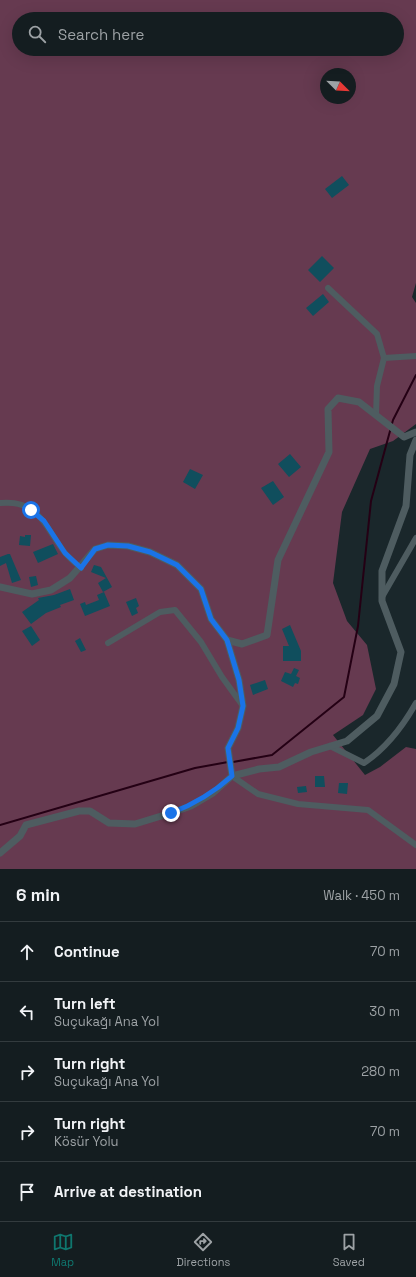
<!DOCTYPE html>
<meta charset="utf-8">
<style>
:root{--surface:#141d20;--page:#1d2629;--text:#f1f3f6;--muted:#9da2a5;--line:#333b3e;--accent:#0f766e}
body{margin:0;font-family:"Space Grotesk",sans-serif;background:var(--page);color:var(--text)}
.compass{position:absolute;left:320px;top:68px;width:36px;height:36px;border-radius:50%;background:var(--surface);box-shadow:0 4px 16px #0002;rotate:114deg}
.stop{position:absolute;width:12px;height:12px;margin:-9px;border:3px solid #1a73e8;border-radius:50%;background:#fff}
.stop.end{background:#1a73e8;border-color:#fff;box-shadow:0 1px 4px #0008}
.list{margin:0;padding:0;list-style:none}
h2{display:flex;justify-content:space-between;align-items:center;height:52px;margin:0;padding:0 16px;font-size:17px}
h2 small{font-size:13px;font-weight:400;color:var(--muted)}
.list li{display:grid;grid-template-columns:26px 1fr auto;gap:12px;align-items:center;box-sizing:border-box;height:60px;padding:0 16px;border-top:1px solid var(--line)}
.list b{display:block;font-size:15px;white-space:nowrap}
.list p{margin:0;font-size:13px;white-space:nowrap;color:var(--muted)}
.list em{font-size:13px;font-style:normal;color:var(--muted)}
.icon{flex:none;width:22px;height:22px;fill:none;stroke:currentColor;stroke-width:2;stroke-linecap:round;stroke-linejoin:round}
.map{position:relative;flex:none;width:416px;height:869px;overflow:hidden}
.search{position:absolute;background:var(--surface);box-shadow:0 4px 16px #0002;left:12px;right:12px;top:12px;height:44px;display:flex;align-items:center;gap:10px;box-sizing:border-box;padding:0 14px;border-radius:22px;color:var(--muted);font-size:15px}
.sheet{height:352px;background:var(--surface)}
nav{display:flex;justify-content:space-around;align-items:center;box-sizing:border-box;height:56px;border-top:1px solid var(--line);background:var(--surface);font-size:11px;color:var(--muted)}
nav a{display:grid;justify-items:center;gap:2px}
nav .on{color:var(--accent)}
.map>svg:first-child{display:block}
.green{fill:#663a50;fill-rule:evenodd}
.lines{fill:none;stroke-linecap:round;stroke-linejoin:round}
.stream{stroke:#240014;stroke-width:2}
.building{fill:#104e5d}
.minor{stroke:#4e5c60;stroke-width:6}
.tertiary{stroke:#4e5c60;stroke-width:7}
.route{stroke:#1a73e8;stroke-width:5}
</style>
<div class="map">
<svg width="416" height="869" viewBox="0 0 416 869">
<rect width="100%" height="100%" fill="#1a272b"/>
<path class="green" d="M0,0H416V283L412,297L416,303V424L393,441L370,449L342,512L333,583L347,621L367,645L376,689L363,715L333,735L365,775L380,767L406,747L416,749V869H0ZM19,19H397V49H19ZM326,74H350V98H326Z"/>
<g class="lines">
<path class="stream" d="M233,762L272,755L344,697L358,626L371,501L393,420L416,375
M0,825L195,768L228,762"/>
</g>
<path class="building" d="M342,176L349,185L332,198L325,189Z
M322,256L334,268L320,282L308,270Z
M323,294L329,302L313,316L306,308Z
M290,454L301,467L289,477L278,464Z
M190,469L203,475L195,489L183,482Z
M273,481L284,497L273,505L261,488Z
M25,535H31L30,546L19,545L20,536L25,537Z
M53,544L58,554L38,563L33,552Z
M8,554H10L21,580L12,583L6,563L0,566V557Z
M94,565L101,567L112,587L103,592L98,583L106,578L91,572Z
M36,576L38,585L31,587L29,577Z
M70,589L74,600L60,605L61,607L46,613L31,624L22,612L39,600L38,598L54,595Z
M104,592L110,606L85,616L80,604L85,602L86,605L99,600L97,595Z
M136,598L139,606L136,608L138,613L132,616L126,602Z
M290,625L301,651V661H283V646H289L282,629Z
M31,626L40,640L32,646L22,631Z
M80,638L86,650L81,652L75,641Z
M294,668L299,670L296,676L300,678L298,684L295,683L293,687L281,681L285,672L291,674Z
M265,680L268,689L253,695L250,685Z
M315,776H324L325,787H315Z
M339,783H348L347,794L338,793Z
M306,786L307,792L298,793L297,787Z"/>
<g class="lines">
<path class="minor" d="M328,288L377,334L384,358L377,386L376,415
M384,358L416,356
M0,503C40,499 45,528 65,553C69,558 75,563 81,568
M382,597L416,538
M108,643L160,612L175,610L201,642L222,677L243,706
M330,746L364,763C385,749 403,726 416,703
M232,776L258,794L298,804L368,810L416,845"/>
<path class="tertiary" d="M0,587L32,594L51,590L70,578L95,549L108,545L128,546L150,552L177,565L201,589L211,619L227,640L239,680L243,706L238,728L228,748L232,776
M227,640L242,644L267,635L278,560L329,452L328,409L338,398L359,402L404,437L416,432
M0,853L20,836L26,825L79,811H90L109,823L135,824L171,813L191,806L213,793L232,776L259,769L279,767L311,752L347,741L377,716L394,684L401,652L382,601V571L406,506L410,455L416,440"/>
</g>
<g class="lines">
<path class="route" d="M31,510L44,521L65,553L81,568L95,549L108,545L128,546L150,552L177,565L201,589L211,619L227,640L239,680L243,706L238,728L228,748L232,776C213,793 195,804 171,813"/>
</g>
</svg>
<svg class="compass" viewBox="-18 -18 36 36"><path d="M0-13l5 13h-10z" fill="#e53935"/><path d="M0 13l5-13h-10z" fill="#9da2a5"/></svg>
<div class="stop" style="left:31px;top:510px"></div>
<div class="stop end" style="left:171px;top:813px"></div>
<div class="search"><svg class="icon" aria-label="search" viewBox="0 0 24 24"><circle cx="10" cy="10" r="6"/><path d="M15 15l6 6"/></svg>Search here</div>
</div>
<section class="sheet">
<h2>6 min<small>Walk · 450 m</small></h2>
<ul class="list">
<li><svg class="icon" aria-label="ahead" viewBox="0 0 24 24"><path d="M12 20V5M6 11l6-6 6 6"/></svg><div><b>Continue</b></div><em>70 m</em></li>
<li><svg class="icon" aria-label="left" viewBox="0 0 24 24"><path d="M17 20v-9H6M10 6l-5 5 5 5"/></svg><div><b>Turn left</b><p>Suçukağı Ana Yol</p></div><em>30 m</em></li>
<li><svg class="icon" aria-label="right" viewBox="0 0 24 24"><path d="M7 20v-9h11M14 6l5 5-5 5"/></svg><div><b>Turn right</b><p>Suçukağı Ana Yol</p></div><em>280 m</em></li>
<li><svg class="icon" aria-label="right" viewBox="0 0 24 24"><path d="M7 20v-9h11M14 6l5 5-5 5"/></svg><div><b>Turn right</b><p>Kösür Yolu</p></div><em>70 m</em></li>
<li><svg class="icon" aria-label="arrive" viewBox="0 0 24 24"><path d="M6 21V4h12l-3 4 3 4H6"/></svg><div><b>Arrive at destination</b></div></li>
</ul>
</section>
<nav>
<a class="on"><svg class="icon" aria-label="map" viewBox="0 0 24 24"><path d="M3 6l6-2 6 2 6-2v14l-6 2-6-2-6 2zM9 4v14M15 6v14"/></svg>Map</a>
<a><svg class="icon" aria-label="directions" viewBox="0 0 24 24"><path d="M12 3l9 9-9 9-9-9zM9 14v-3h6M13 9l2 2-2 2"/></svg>Directions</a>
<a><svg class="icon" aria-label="saved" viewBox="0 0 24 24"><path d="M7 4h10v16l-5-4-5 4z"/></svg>Saved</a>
</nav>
